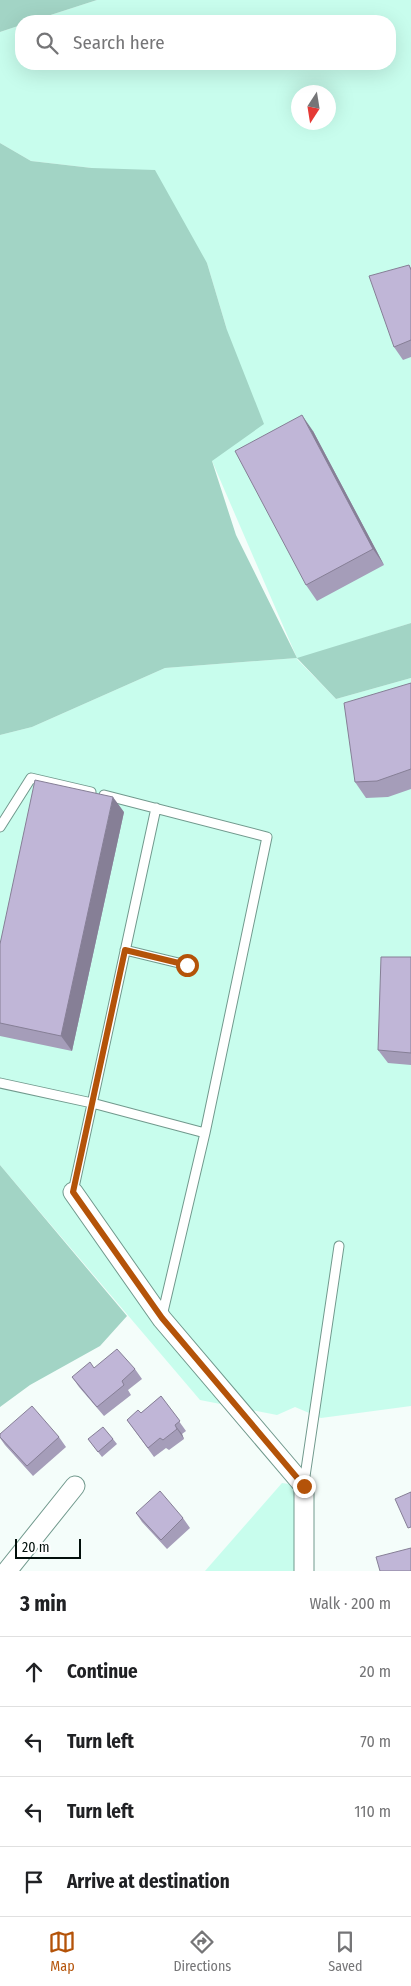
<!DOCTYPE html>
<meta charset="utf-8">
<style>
:root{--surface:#fff;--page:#f2f2f2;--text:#202124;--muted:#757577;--line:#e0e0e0;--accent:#b45309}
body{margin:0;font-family:"Fira Sans Condensed",sans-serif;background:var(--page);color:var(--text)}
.compass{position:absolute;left:291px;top:85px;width:45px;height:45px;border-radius:50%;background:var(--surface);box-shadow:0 5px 20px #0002;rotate:192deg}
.scale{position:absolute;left:15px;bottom:12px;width:66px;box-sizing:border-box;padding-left:5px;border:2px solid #020f0b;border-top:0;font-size:14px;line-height:18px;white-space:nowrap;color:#020f0b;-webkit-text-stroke:4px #fff;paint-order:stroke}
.stop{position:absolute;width:15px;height:15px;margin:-11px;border:4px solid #b45309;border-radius:50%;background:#fff}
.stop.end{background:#b45309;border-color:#fff;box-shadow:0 1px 5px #0008}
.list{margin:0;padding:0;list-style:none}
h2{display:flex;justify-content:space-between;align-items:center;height:65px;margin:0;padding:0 20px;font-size:21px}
h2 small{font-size:16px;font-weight:400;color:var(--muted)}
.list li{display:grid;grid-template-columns:32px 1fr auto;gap:15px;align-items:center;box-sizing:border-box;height:70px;padding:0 20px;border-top:1px solid var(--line)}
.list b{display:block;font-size:19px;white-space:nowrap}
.list em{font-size:16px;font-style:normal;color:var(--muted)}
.icon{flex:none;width:28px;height:28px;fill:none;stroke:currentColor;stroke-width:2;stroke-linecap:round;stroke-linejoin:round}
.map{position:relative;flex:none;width:411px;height:1571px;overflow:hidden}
.search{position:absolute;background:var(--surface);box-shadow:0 5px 20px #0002;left:15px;right:15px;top:15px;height:55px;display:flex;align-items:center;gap:12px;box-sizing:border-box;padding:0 18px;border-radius:20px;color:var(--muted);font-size:19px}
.sheet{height:345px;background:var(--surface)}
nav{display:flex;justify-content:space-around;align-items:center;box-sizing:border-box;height:70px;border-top:1px solid var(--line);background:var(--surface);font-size:14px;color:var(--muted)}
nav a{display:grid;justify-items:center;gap:2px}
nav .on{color:var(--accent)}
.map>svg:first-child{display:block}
.built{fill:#c8fded;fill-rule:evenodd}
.green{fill:#a2d4c5}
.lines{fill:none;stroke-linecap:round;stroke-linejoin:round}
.lane-casing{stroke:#71998d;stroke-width:11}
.street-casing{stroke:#71998d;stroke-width:21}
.lane{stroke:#fff;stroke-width:9}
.street{stroke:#fff;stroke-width:19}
.wall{fill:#a59db9}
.shaded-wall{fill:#867f96}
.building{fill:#c0b6d7;stroke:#867f96}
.route{stroke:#b45309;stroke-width:6}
</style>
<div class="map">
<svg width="411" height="1571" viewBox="0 0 411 1571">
<rect width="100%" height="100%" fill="#f4fdfa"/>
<path class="built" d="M97,0H411V623L297,659L336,699L411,678V1406L321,1418L295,1407L277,1415L200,1400L0,1165V735L32,727L165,668L297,658L212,461L227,330L207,263L92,168L31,161L0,143V32L21,25V64H390V21H32ZM298,92H328V122H298Z
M282,1483L304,1486V1571H205Z"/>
<path class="green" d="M0,0H97L32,21H21V25L0,32Z
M0,143L31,161L92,168L155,170L207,263L227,330L264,424L212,461L236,535L297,658L411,623V678L336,699L297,658L165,668L32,727L0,735Z
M0,1165L127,1316L100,1346L30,1385L0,1407Z"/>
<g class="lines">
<g class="lane-casing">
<path id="lane" d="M104,795L267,837L205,1133L162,1316
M0,827L31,778L91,792
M125,950L187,965
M0,1083L92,1103L205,1133
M73,1192L156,808
M304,1483L339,1246"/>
</g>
<g class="street-casing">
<path id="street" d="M73,1192L162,1319L304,1486V1571
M7,1571L75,1486"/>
</g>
<use href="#lane" class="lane"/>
<use href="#street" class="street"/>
</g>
<path class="wall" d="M409,265L411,268V357L403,360L394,347Z
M313,431L384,565L317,601L306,585Z
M411,683V789L388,797L366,798L355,782Z
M124,812L72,1051L0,1036V944Z
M411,957V1065L388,1063L378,1050Z
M94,1368L135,1369L142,1379L128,1390L131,1395L104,1416L79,1387L72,1377Z
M161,1396L186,1431L182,1434L184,1439L169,1450L166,1448L154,1457L127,1420L141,1413Z
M59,1437L66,1447L33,1476L5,1445L0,1438Z
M88,1439H113L117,1444L102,1457Z
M136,1513L183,1518L190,1528L167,1549L142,1522Z"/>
<path class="shaded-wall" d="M302,415L313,431L384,565L373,549Z
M113,797L124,812L72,1051L61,1036Z
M175,1425L182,1434L184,1439L177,1429Z"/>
<path class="building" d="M409,265L411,270V340L394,347L369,276Z
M302,415L373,549L306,585L235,451Z
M411,683V769L377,781L355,782L344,703Z
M35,780L113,797L61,1036L0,1023V944Z
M381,957H411V1053L378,1050Z
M117,1349L135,1369L122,1381L124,1385L97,1407L72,1377L90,1362L94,1368Z
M161,1396L180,1421L175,1425L177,1429L163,1440L160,1438L148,1448L127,1420L138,1410L141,1413Z
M32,1406L59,1437L27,1466L0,1437V1434Z
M103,1427L113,1439L98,1452L88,1439Z
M160,1491L183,1518L161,1540L136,1513Z
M411,1492V1527L408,1528L395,1499Z
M411,1548V1571H380L376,1557Z"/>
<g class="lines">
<path class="route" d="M187,965L125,950L73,1192L162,1318L304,1486"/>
</g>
</svg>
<svg class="compass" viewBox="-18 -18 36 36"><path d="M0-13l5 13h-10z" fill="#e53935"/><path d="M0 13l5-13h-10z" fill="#757577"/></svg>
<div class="scale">20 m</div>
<div class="stop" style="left:187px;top:965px"></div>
<div class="stop end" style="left:304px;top:1486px"></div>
<div class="search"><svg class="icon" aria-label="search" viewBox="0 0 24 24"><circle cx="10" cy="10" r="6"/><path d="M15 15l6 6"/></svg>Search here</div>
</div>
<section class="sheet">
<h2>3 min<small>Walk · 200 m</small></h2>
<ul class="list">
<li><svg class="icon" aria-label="ahead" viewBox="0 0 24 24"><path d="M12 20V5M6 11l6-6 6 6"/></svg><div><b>Continue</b></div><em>20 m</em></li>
<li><svg class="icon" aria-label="left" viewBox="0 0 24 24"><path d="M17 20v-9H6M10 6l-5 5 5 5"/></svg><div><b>Turn left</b></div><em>70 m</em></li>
<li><svg class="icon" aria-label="left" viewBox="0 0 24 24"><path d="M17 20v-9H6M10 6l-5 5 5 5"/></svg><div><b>Turn left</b></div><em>110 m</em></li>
<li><svg class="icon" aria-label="arrive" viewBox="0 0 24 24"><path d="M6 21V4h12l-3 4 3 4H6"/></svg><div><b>Arrive at destination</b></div></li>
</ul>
</section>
<nav>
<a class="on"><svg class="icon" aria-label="map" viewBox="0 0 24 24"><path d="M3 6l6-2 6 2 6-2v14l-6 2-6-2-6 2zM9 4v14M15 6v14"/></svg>Map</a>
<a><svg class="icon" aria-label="directions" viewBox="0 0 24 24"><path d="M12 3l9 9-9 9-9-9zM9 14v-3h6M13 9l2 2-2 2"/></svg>Directions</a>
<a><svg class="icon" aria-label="saved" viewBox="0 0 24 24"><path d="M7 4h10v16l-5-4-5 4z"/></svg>Saved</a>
</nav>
